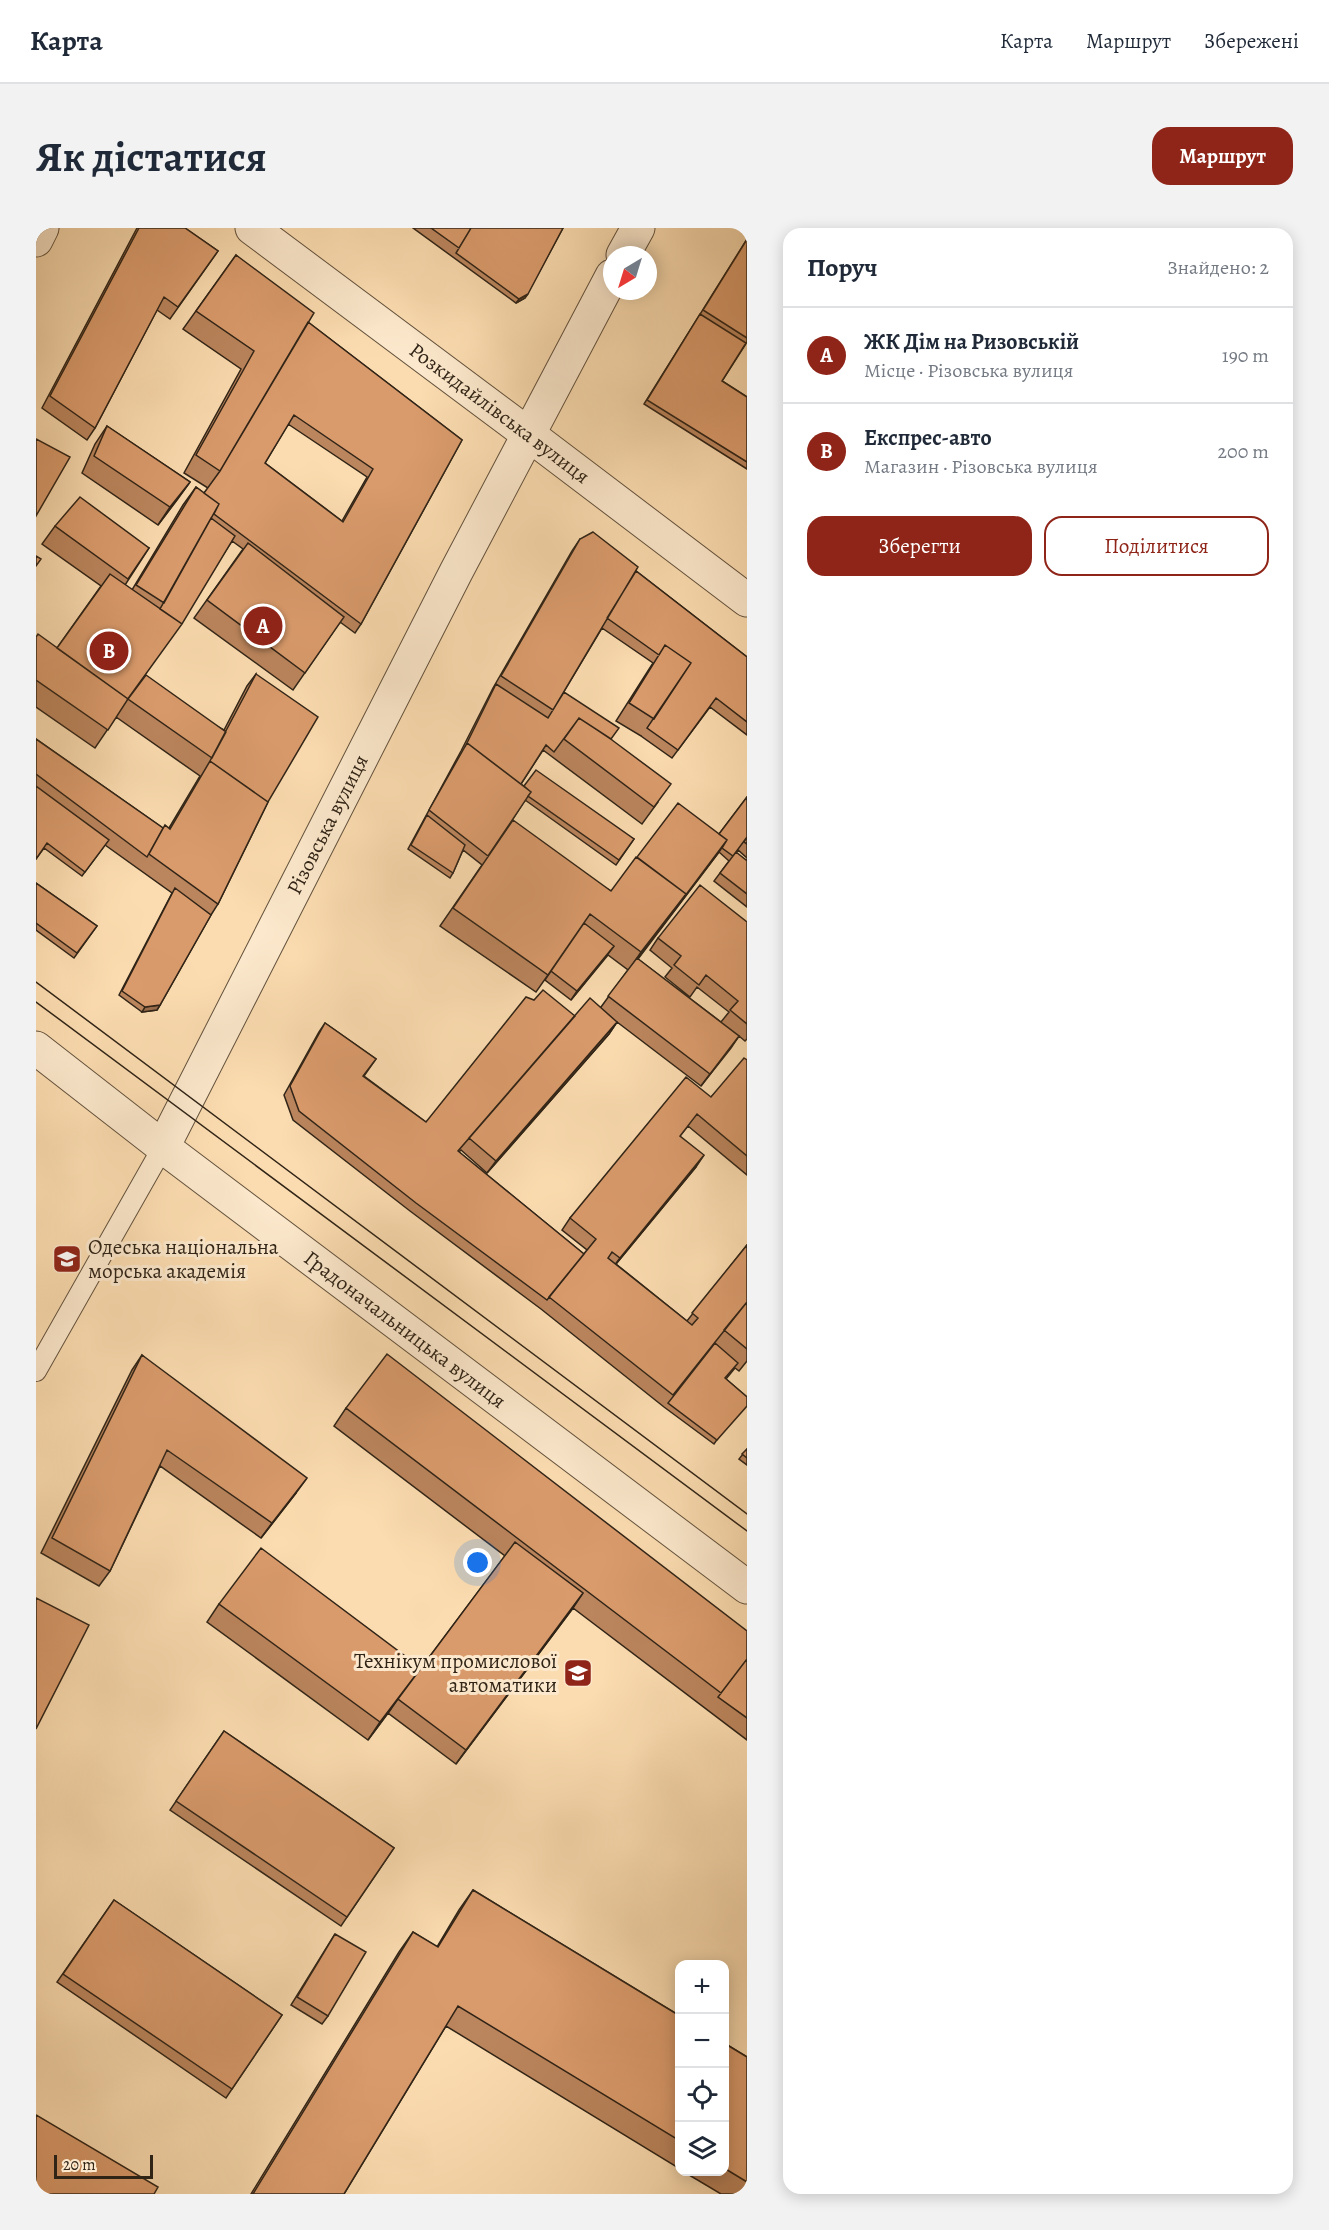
<!DOCTYPE html>
<html lang="uk">
<meta charset="utf-8">
<style>
:root{--surface:#fff;--page:#f2f2f3;--text:#1f2937;--muted:#747a83;--line:#e0e1e3;--accent:#8f2418}
body{margin:0;font-family:Alegreya,serif;background:var(--page);color:var(--text)}
.controls{position:absolute;right:18px;bottom:18px;display:grid;overflow:hidden;border-radius:12px;box-shadow:0 3px 15px #0003}
.controls button{width:54px;height:54px;display:grid;place-items:center;padding:0;border:0;border-bottom:2px solid var(--line);background:var(--surface);color:var(--text);font:30px sans-serif}
.compass{position:absolute;left:567px;top:18px;width:54px;height:54px;border-radius:50%;background:var(--surface);box-shadow:0 3px 15px #0003;rotate:218deg}
.scale{position:absolute;left:18px;bottom:15px;width:99px;box-sizing:border-box;padding-left:6px;border:3px solid #302417;border-top:0;font-size:16px;line-height:21px;white-space:nowrap;color:#302417;-webkit-text-stroke:4px #fce8cc;paint-order:stroke}
.you{position:absolute;left:442px;top:1335px;width:21px;height:21px;margin:-15px;border:4px solid #fff;border-radius:50%;background:#1a73e8;box-shadow:0 0 0 9px #1a73e833}
.badge{display:grid;place-items:center;width:39px;height:39px;border-radius:50%;background:var(--accent);color:#fff;font-size:20px;font-weight:700}
.pin{position:absolute;translate:-50% -50%;border:3px solid #fff;box-shadow:0 2px 6px #0006}
.list{margin:0;padding:0;list-style:none}
h2{display:flex;justify-content:space-between;align-items:center;height:78px;margin:0;padding:0 24px;font-size:26px}
h2 small{font-size:20px;font-weight:400;color:var(--muted)}
.list li{display:grid;grid-template-columns:39px 1fr auto;gap:18px;align-items:center;box-sizing:border-box;height:96px;padding:0 24px;border-top:2px solid var(--line)}
.list b{display:block;font-size:22px;white-space:nowrap}
.list p{margin:0;font-size:20px;white-space:nowrap;color:var(--muted)}
.list em{font-size:20px;font-style:normal;color:var(--muted)}
.actions{display:flex;gap:12px;padding:18px 24px}
.actions a{flex:1;padding:14px 0;border:2px solid var(--accent);border-radius:18px;text-align:center;font-size:21px;color:var(--accent)}
.actions .main{background:var(--accent);color:#fff}
.icon{flex:none;width:33px;height:33px;fill:none;stroke:currentColor;stroke-width:2;stroke-linecap:round;stroke-linejoin:round}
.map{position:relative;flex:none;width:711px;height:1966px;overflow:hidden;border-radius:18px}
header{display:flex;align-items:center;gap:36px;box-sizing:border-box;height:84px;padding:0 30px;background:var(--surface);border-bottom:2px solid var(--line)}
header strong{font-size:28px}
nav{display:flex;gap:33px;margin-inline-start:auto;font-size:21px}
.intro{display:flex;align-items:center;justify-content:space-between;box-sizing:border-box;height:144px;padding:0 36px}
h1{margin:0;font-size:42px}
.button{padding:15px 27px;border-radius:18px;background:var(--accent);color:#fff;font-size:21px;font-weight:700}
main{display:flex;gap:36px;padding:0 36px}
aside{flex:1;background:var(--surface);border-radius:18px;box-shadow:0 3px 15px #0003}
.map>svg:first-child{display:block}
.lines{fill:none;stroke-linecap:round;stroke-linejoin:round}
.service-casing{stroke:#63523d;stroke-width:22}
.minor-casing{stroke:#63523d;stroke-width:35}
.tertiary-casing{stroke:#63523d;stroke-width:35}
.service{stroke:#fce8cc;stroke-width:20}
.minor{stroke:#fce8cc;stroke-width:33}
.tertiary{stroke:#fce8cc;stroke-width:33}
.tram{stroke:#302417;stroke-width:1.5}
.wall{fill:#bb855d;stroke:#302417;stroke-width:1.5;fill-rule:evenodd}
.shaded-wall{fill:#996c4c;stroke:#302417;stroke-width:1.5}
.building{fill:#da9b6c;stroke:#302417;stroke-width:1.5;fill-rule:evenodd}
.labels{text-anchor:middle;dominant-baseline:central;stroke-width:6;stroke-linejoin:round;paint-order:stroke}
.street-label{font-size:21px;fill:#302417;stroke:#fce8cc}
.poi-label{font-size:21px;fill:#302417;stroke:#fce8cc;text-anchor:start}
</style>
<header>
<strong>Карта</strong>
<nav><a>Карта</a><a>Маршрут</a><a>Збережені</a></nav>
</header>
<div class="intro"><h1>Як дістатися</h1><a class="button">Маршрут</a></div>
<main>
<div class="map">
<svg width="711" height="1966" viewBox="0 0 711 1966">
<rect width="100%" height="100%" fill="#fbdcb0"/>
<filter id="stains"><feTurbulence type="fractalNoise" baseFrequency=".00333" numOctaves="4"/><feColorMatrix values="0 0 0 0 .2 0 0 0 0 .09 0 0 0 0 .02 0 0 0 .5 -.17"/></filter>
<radialGradient id="worn" r=".72"><stop offset=".6" stop-color="#630" stop-opacity="0"/><stop offset="1" stop-color="#630" stop-opacity=".3"/></radialGradient>
<g class="lines">
<g class="service-casing">
<path id="service" d="M0,1143L127,919"/>
</g>
<g class="minor-casing">
<g id="minor">
<path d="M0,12L6,0"/>
<path d="M587,27L602,0"/>
<path id="s1" d="M127,919L420,344L576,48"/>
</g>
</g>
<g class="tertiary-casing">
<g id="tertiary">
<path id="s2" d="M216,0L492,206L711,372"/>
<path id="s3" d="M0,820L127,919L711,1359"/>
</g>
</g>
<use href="#service" class="service"/>
<use href="#minor" class="minor"/>
<use href="#tertiary" class="tertiary"/>
<path class="tram" d="M0,754L711,1286
M0,774L711,1303"/>
</g>
<path class="wall" d="M101,0H149L182,23L134,91L121,82L59,200L51,212L6,180Z
M377,0H527L489,70L480,75Z
M711,11V114L686,153L711,169V241L608,176Z
M200,27L272,94L426,212L325,396L319,405L304,394L257,462L158,390L207,321L196,313L102,457L188,502L211,458L220,446L232,574L182,676L175,687L124,777L121,782L106,784L83,767L136,665L69,617L46,648L8,620L0,631V511L127,600H133L164,548L80,489L59,520L0,479V409L21,420L65,358L6,316L19,298L113,320L89,357L96,362L147,277L160,259L168,265L172,260L148,245L205,141L147,101ZM252,196L331,249L306,293L229,235Z
M71,198L154,254L122,297L46,245L59,216Z
M544,311L600,343L711,429V507L674,479L636,530L605,508H606H605L580,493L617,435L566,400L524,470L575,511L622,574L606,596L507,522L485,556L488,558L598,611L580,637L489,572L470,602L575,663L683,606L711,569V630L702,622L700,625L710,632L711,631V679L678,653L693,633L683,624L602,731L685,794L693,784L661,759L654,769L629,749L636,740L614,722L622,710L711,694V811L709,813L703,808L665,858L581,794L573,806L451,945L425,922L423,924L548,1026L551,1022L526,1002L534,990L675,869L711,832V947L652,898L644,908L660,939L580,1036L651,1093L711,1017V1133L703,1143L699,1140L690,1151L711,1169L678,1216L628,1179L505,1081L374,983L257,892L248,867L283,804L289,795L340,831L328,848L390,894L539,788L565,779L592,742L572,727L535,772L509,752L519,737L500,764L404,698L446,637L427,622L417,645L414,650L372,621L425,523L457,460L536,323Z
M0,655L61,698L38,730L0,702Z
M106,1127L260,1265L225,1310L124,1238L74,1343L63,1358L5,1325L96,1142Z
M310,1180L711,1403V1512L537,1380L420,1536L352,1485L355,1481L332,1512L171,1394L183,1376L385,1440L469,1328L298,1198Z
M711,1221V1237L703,1231Z
M188,1503L358,1620L305,1698L134,1582Z
M437,1662L644,1788V1941L410,1798L308,1966H215L363,1724L377,1704L401,1719L423,1682Z
M78,1672L246,1787L190,1870L21,1754Z
M299,1706L292,1788L286,1796L255,1777Z
M688,1815L711,1829V1966H685L648,1944H688Z"/>
<path class="shaded-wall" d="M492,66L489,70L480,75L483,71Z
M154,254L141,272L122,297L134,279Z
M691,612L683,624L593,742L605,724Z
M578,718L572,726L535,772L541,763Z
M124,777L121,782L106,784L109,779Z
M581,794L573,806L451,945L460,933Z
M703,808L695,820L665,858L674,846Z
M668,927L660,939L575,1042L584,1030Z
M271,1250L260,1265L225,1310L236,1295Z
M547,1365L537,1380L420,1536L430,1522Z
M362,1471L355,1481L332,1512L344,1494Z"/>
<path class="building" d="M103,0H149L182,23L142,79L128,69L59,200L14,168Z
M395,0H435L423,20Z
M435,0H527L492,66L483,71L420,25Z
M710,13L711,14V110L667,82Z
M200,27L278,85L184,243L160,227L218,123L160,83Z
M664,86L710,115L686,153L711,169V234L611,172Z
M272,94L426,212L325,396L178,286L183,276L168,265L184,243ZM258,187L337,241L307,294L229,235Z
M71,198L154,254L134,279L58,228Z
M0,211L34,229L0,288Z
M160,259L183,276L128,375L100,357Z
M44,269L113,320L92,351L19,298Z
M175,290L199,308L146,396L124,381Z
M557,304L602,339L517,482L465,448L544,311Z
M212,315L308,389L269,445L171,372Z
M0,328L5,331L0,338Z
M600,343L711,429V494L680,470L642,522L611,500L655,435L629,417L623,427L571,390Z
M74,346L146,396L91,472L92,471L21,420Z
M2,406L92,471L72,502L0,452V409Z
M629,417L655,435L618,491L593,475Z
M220,446L282,489L232,574L174,533Z
M110,447L190,504L176,530L92,471Z
M460,456L512,490L528,464L583,500L575,511L543,490L518,524L510,517L485,556L431,515L429,519Z
M543,490L576,512L635,556L618,579L528,511Z
M0,511L127,600L111,629L0,546Z
M431,515L495,564L452,628L393,582Z
M174,533L232,574L182,676L113,626L129,597L134,601Z
M500,542L598,611L583,632L492,568L495,564L488,558Z
M0,558L73,612L49,644L11,615L0,631Z
M711,569V609L697,628L686,620L691,612L683,606Z
M642,575L691,612L646,672L650,666L601,629Z
M391,587L429,617L417,645L375,617Z
M477,592L575,663L600,629L650,666L605,724L554,686L512,747L417,680Z
M711,609V616L708,614Z
M700,624L710,632L711,631V666L684,645Z
M0,655L61,698L41,725L0,695Z
M664,657L711,694V796L694,782L702,773L670,747L663,757L638,737L645,728L622,710Z
M139,660L175,687L124,777L109,779L86,763Z
M548,695L578,718L541,763L515,743Z
M601,730L703,808L674,846L572,768Z
M507,762L539,788L422,923L548,1026L511,1072L380,975L263,883L254,858L289,795L340,831L327,848L390,894L490,769L498,772Z
M554,770L581,794L460,933L433,910Z
M708,830L711,832V928L661,886L644,908L668,927L584,1030L576,1024L572,1030L656,1097L662,1090L656,1085L711,1017V1074L637,1167L513,1069L560,1011L534,990L650,849L675,869Z
M711,1074V1121L688,1102Z
M679,1115L702,1135L689,1150L711,1169V1178L681,1212L632,1175Z
M351,1126L711,1403V1431L685,1465L310,1180Z
M106,1127L271,1250L236,1295L131,1222L74,1343L16,1310Z
M711,1221V1230L706,1226Z
M479,1314L547,1365L430,1522L362,1471Z
M225,1320L385,1440L344,1494L183,1376Z
M0,1370L53,1397L0,1501Z
M711,1431V1490L682,1469Z
M188,1503L358,1620L311,1689L140,1573Z
M437,1662L644,1788V1913L422,1778L308,1966H217L377,1704L402,1719Z
M78,1672L246,1787L196,1861L27,1746Z
M299,1706L330,1724L292,1788L261,1769Z
M688,1815L711,1829V1954L688,1940Z
M0,1887L122,1959L118,1966H0Z"/>
<defs>
<g id="university-square" transform="scale(1.5)"><rect x="-9" y="-9" width="18" height="18" rx="4" fill="#8f2418" stroke="#fce8cc"/><path d="M0-5L7-2L0 1L-7-2ZM-4 1L0 2.5L4 1V4Q0 6-4 4Z" fill="#fff"/></g>
</defs>
<g fill-rule="evenodd">
<use href="#university-square" x="31" y="1031"/>
<use href="#university-square" x="542" y="1445"/>
</g>
<g class="labels">
<g class="street-label">
<text stroke="none"><textPath href="#s2" startOffset="309">Розкидайлівська вулиця</textPath></text>
<text stroke="none"><textPath href="#s1" startOffset="362">Різовська вулиця</textPath></text>
<text stroke="none"><textPath href="#s3" startOffset="464">Градоначальницька вулиця</textPath></text>
</g>
<g class="poi-label">
<text x="52" y="1019">Одеська національна<tspan x="52" dy="24">морська академія</tspan></text>
<text x="521" y="1433" text-anchor="end">Технікум промислової<tspan x="521" dy="24">автоматики</tspan></text>
</g>
</g>
<rect width="100%" height="100%" filter="url(#stains)"/>
<rect width="100%" height="100%" fill="url(#worn)"/>
</svg>
<div class="controls">
<button>+</button>
<button>−</button>
<button><svg class="icon" aria-label="locate" viewBox="0 0 24 24"><circle cx="12" cy="12" r="6"/><path d="M12 2v4M12 18v4M2 12h4M18 12h4"/></svg></button>
<button><svg class="icon" aria-label="layers" viewBox="0 0 24 24"><path d="M12 4l9 5-9 5-9-5zM3 14l9 5 9-5"/></svg></button>
</div>
<svg class="compass" viewBox="-18 -18 36 36"><path d="M0-13l5 13h-10z" fill="#e53935"/><path d="M0 13l5-13h-10z" fill="#747a83"/></svg>
<div class="scale">20 m</div>
<div class="you"></div>
<div class="pin badge" style="left:227px;top:398px">A</div>
<div class="pin badge" style="left:73px;top:423px">B</div>
</div>
<aside>
<h2>Поруч<small>Знайдено: 2</small></h2>
<ul class="list">
<li><span class="badge">A</span><div><b>ЖК Дім на Ризовській</b><p>Місце · Різовська вулиця</p></div><em>190 m</em></li>
<li><span class="badge">B</span><div><b>Експрес-авто</b><p>Магазин · Різовська вулиця</p></div><em>200 m</em></li>
</ul>
<div class="actions"><a class="main">Зберегти</a><a>Поділитися</a></div>
</aside>
</main>
